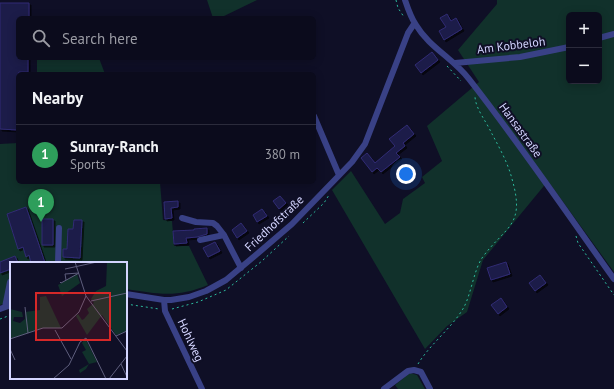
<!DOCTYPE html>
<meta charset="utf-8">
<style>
:root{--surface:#0b0b1c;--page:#141425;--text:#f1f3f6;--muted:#9a9ba3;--line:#2b2b3b;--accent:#7c3aed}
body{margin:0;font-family:"PT Sans",sans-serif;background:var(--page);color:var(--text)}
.controls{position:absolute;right:12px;top:12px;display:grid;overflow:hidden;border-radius:6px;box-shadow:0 2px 10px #0003}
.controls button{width:36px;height:36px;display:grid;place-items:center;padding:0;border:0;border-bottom:1px solid var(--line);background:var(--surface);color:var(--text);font:20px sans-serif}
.you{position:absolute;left:406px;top:174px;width:14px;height:14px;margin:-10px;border:3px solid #fff;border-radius:50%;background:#1a73e8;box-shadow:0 0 0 6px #1a73e833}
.badge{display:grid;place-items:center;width:26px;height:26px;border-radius:50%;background:var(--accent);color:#fff;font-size:13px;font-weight:700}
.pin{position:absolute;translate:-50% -33px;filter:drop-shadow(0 1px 2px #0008)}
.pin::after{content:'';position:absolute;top:21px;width:14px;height:12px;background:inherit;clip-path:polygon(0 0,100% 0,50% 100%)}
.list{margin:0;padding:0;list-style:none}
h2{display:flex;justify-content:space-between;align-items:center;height:52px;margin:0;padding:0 16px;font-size:17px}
h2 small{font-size:13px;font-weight:400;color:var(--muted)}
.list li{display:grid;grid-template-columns:26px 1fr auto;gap:12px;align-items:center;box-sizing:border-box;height:60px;padding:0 16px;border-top:1px solid var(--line)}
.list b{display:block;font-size:15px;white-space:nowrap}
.list p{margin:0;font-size:13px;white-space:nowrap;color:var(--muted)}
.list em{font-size:13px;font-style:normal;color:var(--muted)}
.icon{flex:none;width:22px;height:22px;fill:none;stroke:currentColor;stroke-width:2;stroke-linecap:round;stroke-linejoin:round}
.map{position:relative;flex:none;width:614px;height:389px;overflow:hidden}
.search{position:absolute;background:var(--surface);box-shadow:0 2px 10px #0003;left:16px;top:16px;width:300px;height:44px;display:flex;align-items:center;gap:10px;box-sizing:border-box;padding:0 14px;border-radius:6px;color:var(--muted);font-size:15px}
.panel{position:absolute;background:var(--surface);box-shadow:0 2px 10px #0003;left:16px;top:72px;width:300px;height:112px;border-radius:6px}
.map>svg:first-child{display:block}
.green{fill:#11312b;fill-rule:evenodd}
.building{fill:#1d1a48;stroke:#302c74;filter:url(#shadow)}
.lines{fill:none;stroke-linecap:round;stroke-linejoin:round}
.path{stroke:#2cbb9e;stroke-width:1;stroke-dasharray:2 3;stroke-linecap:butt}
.minor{stroke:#394186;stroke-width:6}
.labels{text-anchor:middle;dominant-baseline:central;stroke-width:4;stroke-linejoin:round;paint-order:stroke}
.street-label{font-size:12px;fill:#d4d5ff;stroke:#0f0f26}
.inset-road{fill:none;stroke:#5e5e7d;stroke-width:1}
.view{fill:#d62828;fill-opacity:0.15;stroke:#d62828;stroke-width:2}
.inset-edge{fill:none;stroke:#d4d5ff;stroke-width:2}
</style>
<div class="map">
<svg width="614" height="389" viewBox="0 0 614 389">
<defs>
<filter id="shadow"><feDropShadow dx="2" dy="2" stdDeviation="0" flood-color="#0009"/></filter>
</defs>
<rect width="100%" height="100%" fill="#0f0f26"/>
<path class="green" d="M207,0H257L220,18H213Z
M497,0H614V272L548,181L483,260L467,312L447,326L425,349L332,190L351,171L385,224L400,213L403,199L425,183L422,177L442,161L427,126L479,82L458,50L497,4ZM569,15H599V81H569Z
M37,58H99L105,74H37Z
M18,143V182H160L163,220L172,221L174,246H189L208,285C177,298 158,294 126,289V263H11V301L0,305V144Z
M410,373L417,375L425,389H398L395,385Z"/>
<path class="building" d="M0,3H29V18H18V58H28V72H19L18,74V130L0,129Z
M447,14L451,21L456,18L462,29L444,40L439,31L446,27L440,18Z
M432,52L438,60L421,73L415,65Z
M407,125L414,134L403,143L405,146L396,153L400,157L381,172L377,168L372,172L361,158L367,153L375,163L395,146L389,139Z
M280,196L286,203L279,209L273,201Z
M178,201V207L171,208L172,218L165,219L164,202Z
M26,207L38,242L45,263H31L29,255L26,257L23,247L18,249L7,214Z
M262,209L267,216L257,222L253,215Z
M42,219H53V245H42Z
M74,220H82L80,258L63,257V249H67L68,229H73Z
M241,223L247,231L237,238L232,230Z
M207,228V234L197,237L186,238L187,243L174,244L173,231L194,230V229Z
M215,242L220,251L208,257L203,248Z
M15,256L18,263H11V269L0,273V262Z
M506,262L510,274L491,280L487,268Z
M540,275L546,283L535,291L529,283Z
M501,298L507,307L498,314L491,305Z"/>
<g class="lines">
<path class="path" d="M396,0L398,8L404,17
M447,66L461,81
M303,223L324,203L329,195
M576,236L578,243L614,295
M126,304L159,309
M172,309L198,302L226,290L262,261L289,236
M0,319L11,315
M418,364C430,344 453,327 464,307C471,294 474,270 482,258C505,226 526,227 512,179C508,163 499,147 491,132C486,121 475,108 475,96"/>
<path class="minor" d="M405,0C408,9 411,18 416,25C429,47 454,59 469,79C520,144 566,212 614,279
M599,38L614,34
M455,63L520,57L569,47
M314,116L339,175
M182,218L196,222L213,223L217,226L224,235L241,268
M200,240L224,235
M58,263L59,228
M126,294L164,300H171L189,297L206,291L226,280L257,254L292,224L352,162L365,144L408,33L414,24
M164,300L165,311L202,389
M5,307L10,282
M0,309L11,305
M384,389L408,371L414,370L421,372L430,389"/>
</g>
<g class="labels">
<g class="street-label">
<text transform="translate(511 45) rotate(-7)">Am Kobbeloh</text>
<text transform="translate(521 130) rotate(54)">Hansastraße</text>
<text transform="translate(274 223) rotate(-43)">Friedhofstraße</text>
<text transform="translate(191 340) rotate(65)">Hohlweg</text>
</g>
</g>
<g transform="translate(10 262)">
<rect width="117" height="117" fill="#0f0f26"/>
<path d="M97,0H117V69L106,73L92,53L77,73L66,54L68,52L72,58L74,57L79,51L77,47L84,41L81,37L86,29L96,24ZM67,12L70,21L52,34L48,23ZM36,34L51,66H33L0,77V47L12,50L13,55H4L3,59L10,61L15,57V50L30,48V35ZM75,76L87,100L79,102L76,107L70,111L69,108L79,102L72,90L76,88L72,81Z" fill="#11312b"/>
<path class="inset-road" d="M65,0L76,34L117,89M55,7L87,0M50,20L51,21L69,11L55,12L56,18M81,39L117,31M15,45L18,71M45,68L61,97M106,74L117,69M0,77L33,66H52L69,50L76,34M0,87L5,98M111,102L117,115M43,117L59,103L70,80L76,76L96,117M99,117L117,94"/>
<path class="view" d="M26,31H100V78H26Z"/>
<rect width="117" height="117" class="inset-edge"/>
</g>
</svg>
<div class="controls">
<button>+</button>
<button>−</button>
</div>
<div class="you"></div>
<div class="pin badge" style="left:41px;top:222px;background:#2e9e5b">1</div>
<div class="search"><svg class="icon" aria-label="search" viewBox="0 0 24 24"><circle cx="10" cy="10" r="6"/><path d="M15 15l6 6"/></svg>Search here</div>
<section class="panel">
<h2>Nearby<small></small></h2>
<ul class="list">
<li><span class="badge" style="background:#2e9e5b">1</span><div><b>Sunray-Ranch</b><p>Sports</p></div><em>380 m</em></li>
</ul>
</section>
</div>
